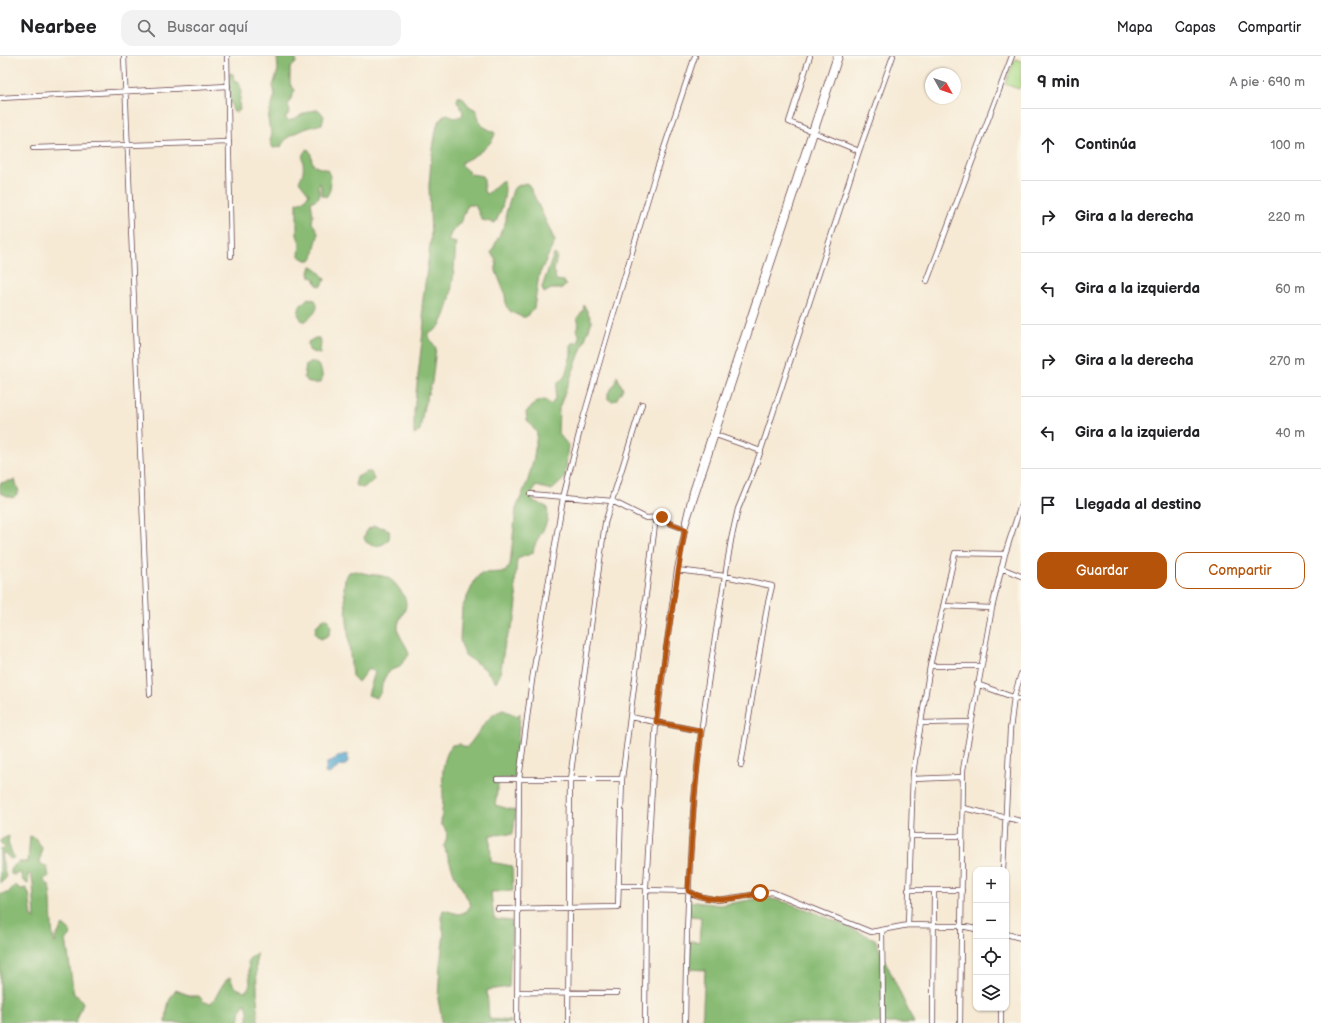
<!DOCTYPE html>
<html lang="es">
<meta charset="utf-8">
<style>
:root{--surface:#fff;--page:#f2f2f2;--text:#202124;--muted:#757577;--line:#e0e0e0;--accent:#b45309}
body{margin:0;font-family:"Balsamiq Sans",sans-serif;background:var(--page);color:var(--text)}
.controls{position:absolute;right:12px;bottom:12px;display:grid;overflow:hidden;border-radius:8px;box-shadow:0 1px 3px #0004}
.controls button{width:36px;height:36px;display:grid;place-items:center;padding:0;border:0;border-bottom:1px solid var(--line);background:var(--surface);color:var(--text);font:20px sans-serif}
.compass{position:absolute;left:925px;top:12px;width:36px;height:36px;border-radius:50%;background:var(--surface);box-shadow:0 1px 3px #0004;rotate:130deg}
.stop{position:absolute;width:12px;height:12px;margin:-9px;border:3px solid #b45309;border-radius:50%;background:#fff}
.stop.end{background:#b45309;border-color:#fff;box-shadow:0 1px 4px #0008}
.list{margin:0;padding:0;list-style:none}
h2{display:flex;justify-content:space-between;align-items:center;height:52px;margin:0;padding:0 16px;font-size:17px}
h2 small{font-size:13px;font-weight:400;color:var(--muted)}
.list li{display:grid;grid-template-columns:26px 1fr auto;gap:12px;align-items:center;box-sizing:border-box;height:72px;padding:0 16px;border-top:1px solid var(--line)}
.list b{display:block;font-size:15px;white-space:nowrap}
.list em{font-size:13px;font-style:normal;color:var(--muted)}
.actions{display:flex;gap:8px;padding:12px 16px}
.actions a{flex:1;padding:9px 0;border:1px solid var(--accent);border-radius:12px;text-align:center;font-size:14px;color:var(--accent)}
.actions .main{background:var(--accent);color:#fff}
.icon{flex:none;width:22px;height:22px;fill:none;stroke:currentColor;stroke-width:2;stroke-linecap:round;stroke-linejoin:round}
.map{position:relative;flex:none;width:1021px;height:967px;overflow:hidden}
header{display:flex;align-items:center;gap:24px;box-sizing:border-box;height:56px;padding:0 20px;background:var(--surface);border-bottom:1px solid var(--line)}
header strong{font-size:19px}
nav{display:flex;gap:22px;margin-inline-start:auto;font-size:14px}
.search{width:280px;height:36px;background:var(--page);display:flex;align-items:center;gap:10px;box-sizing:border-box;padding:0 14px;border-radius:12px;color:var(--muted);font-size:15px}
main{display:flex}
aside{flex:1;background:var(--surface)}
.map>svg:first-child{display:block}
.green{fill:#acdb88;stroke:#7b7d5a}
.forest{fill:#89bb74;stroke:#6a6d50}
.water{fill:#51a4cc;stroke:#4e627c}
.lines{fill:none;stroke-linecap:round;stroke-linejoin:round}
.street-casing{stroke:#643d44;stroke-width:6}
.street{stroke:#fff;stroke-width:4.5}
.route{stroke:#b45309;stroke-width:5}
</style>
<header>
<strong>Nearbee</strong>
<div class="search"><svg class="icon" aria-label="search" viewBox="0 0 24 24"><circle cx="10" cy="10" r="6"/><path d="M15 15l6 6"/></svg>Buscar aquí</div>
<nav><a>Mapa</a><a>Capas</a><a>Compartir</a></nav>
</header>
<main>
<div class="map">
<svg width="1021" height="967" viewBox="0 0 1021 967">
<rect width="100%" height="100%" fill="#fbf7ec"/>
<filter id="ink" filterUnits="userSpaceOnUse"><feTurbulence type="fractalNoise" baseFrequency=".025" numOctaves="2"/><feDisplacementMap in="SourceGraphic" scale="8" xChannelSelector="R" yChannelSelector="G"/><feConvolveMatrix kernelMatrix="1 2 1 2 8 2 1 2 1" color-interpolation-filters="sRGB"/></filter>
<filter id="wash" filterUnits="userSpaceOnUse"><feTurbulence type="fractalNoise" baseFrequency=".012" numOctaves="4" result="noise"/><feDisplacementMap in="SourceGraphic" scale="16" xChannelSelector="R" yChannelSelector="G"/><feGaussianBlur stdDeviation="0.9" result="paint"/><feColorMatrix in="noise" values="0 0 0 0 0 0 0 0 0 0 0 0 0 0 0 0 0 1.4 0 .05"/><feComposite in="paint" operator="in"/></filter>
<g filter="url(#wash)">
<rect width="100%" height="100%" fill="#f6ead5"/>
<path class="green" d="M1015,3L1021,5V29L1019,33L1005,28Z"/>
<path class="forest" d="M277,0H296V7L290,12V28L295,34L288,49L290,56L285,62L289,65C300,61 306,54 319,54L324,60L322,68C307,72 286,77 281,91L273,92L270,85L272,77L269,70L268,62L275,39L273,30L278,14Z
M229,17L233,18L234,26H238C245,35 237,44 240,54L237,56L233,55C230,48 228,25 229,17Z
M458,41H462L469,50L476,54L481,69L495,77C493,90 473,101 462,106V110L471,118L482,120L484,124V136L487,138L501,125H504C507,138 502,155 495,167L482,164L475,149H467L462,164L451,177L448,185L456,187C454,210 453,250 440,269C437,274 432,276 427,278L436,292L432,326L424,350L420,374L414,379V355L424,267L422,251L431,182L429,130L431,105L437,69L444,59L448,58L454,62L462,60L463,56L457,45Z
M308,93C313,98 310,104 314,109C317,112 323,112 327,114C332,121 332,135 326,141L322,139L320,127L318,130L320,139L318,142L311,146L313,159L312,167C321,178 318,179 315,191C314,196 315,199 311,204H306L299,200L300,187L297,179V147L304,144L309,138L299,125C301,122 303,118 303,115C305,106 298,99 308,93Z
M526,127L529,129L555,185L539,219L534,252L526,261H522L511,256L506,250L505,238L496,215V203L491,197L506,165V157L513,134L515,131Z
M554,198L557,200L554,214L556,224L564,225L566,229L562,233H551L544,237L542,231Z
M311,210L315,211L325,223L322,230L317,229L314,222L310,221L309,217Z
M308,242L315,244C321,254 312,259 306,265H302L298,258L300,250Z
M584,249L592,265L559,352L558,377L568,389L565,422L552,434L536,430L532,437L533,445L547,451C551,473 535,479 533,497L517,503L515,527L517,546L515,563L505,586L500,619L496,626L485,613L465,599L460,584L462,552L475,524L481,517L505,516L510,509L516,453L528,424L534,401L537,377L527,364L526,356L538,345L545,344L551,349L555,343L557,328L565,320L571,299V289L573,287L579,286V278L576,273L579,268L577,262L583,255Z
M315,282H319L321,285L320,298L312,296L309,294L308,286Z
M313,306C321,309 324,318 321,327H309L304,321L306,309Z
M617,320L623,333L616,344L612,345L608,343V337L615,328Z
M367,416H371L374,424L363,432L355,429L357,421Z
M15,424L19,436L13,442L0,437V427Z
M374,470L386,472L389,475C392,485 383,490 373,490L366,486L364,482L367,474Z
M357,515C377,523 386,513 400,534C403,538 406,543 406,548C406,557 398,562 398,571C398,582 408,589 409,599L398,612L391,614L385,621L382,628L381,636L376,642L368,639L375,616L369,612L358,626L352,620L344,531L345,523L349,516Z
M325,562L329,564L331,571L329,579L321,583L315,578L316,570Z
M503,654L518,660L520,657L515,722L499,723L495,749L516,755L513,778L490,779L491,806L512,810L513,835L491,836L494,863L512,865L509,931L487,934L489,963L511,965V967H441V959L438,943L440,909L444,878L441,862L443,854L459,858L466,856L471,849L455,820L444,790C448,780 448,775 441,768C441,759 443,751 443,742C443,723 440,706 452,689L460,688L466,692C479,679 485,659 503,654Z
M9,780L8,787L14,802L10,803L5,797L1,798L6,822L0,828V792L2,794L5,792L0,786L2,783Z
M30,780L35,782L42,791L40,807L47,811L49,820L43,824L49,829C53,848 50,867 54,886L56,887L55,882L63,869L71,876L70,880L66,883L73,933L74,938L80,942L83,947L76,967H0V838L8,837L15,829L21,833L26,832L29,837L32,861L35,863L33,827L31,819L28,818V828L23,825L20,816L15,819L11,818V812L19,806H28Z
M762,842C789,842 847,871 875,883L914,967H702L705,914L689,913L690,885L699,886L701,861L690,860L688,845L720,849Z
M256,897L258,967H248V954L245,947L241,954L239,967H166C167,955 167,943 176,934L191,940H199L204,946L211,947C219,939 220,928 230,921C233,930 237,934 246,935L250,929L248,904Z"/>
<path class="water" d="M348,698V705L346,709L340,710L329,718L325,717L327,707L342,699Z"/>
</g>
<g filter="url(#ink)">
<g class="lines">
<g class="street-casing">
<path id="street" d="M124,0L150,638
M227,0L231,200
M810,0L789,66L859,95
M0,42L228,30
M33,92L229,86
M927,225L1012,0
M713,378L761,395
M530,438L612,445L646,462L662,461L669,467L685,473
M686,469L840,0
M1001,512L1021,520
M677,514L725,520L772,530L767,551L741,709
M943,550L992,552
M930,610H981
M977,628L1021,644
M630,661L701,675
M922,667L970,666
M497,723H622
M913,723L963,721
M963,752L1021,765
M911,780H962
M1003,814L1010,674L1014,641L1021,618
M618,830H646
M646,834L688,835L698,840L718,844L772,836L871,876L908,869L961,870L976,873
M908,834H962
M498,853L618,851L622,723L656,461
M908,869L913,717L930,610L955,497L1005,498
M882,874L883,967
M1006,878L1021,882
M518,936L617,937
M1001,952V967
M517,967L519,723L532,624L563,442L581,370L612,263L655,119L695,0
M568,967L570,723L605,467L642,348
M645,967L646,830L656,666L677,514L686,469L685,466L692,436L836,0
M685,967C686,893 688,819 694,745C701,658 717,571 731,484L738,453L756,409L859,95L893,0
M933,967L934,835
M960,967L963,714L992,552L1005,498L1021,449"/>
</g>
<use href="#street" class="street"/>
</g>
</g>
<g class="lines" filter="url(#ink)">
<path class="route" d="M662,461L669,467L685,473L665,597L656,666L701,675L694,745L688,835C711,848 735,843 760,837"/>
</g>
</svg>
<div class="controls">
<button>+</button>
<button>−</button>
<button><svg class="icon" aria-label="locate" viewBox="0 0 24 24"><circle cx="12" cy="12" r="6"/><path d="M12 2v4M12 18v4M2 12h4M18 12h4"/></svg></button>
<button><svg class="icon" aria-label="layers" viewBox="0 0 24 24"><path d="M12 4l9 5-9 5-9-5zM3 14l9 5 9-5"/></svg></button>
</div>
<svg class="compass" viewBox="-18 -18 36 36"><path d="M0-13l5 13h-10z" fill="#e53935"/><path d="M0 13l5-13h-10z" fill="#757577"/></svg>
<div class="stop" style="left:760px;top:837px"></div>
<div class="stop end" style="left:662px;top:461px"></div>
</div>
<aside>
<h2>9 min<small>A pie · 690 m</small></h2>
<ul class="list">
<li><svg class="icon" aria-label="ahead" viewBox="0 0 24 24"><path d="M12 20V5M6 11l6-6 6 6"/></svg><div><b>Continúa</b></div><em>100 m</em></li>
<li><svg class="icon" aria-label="right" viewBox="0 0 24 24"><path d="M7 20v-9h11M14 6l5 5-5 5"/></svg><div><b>Gira a la derecha</b></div><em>220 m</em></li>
<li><svg class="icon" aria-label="left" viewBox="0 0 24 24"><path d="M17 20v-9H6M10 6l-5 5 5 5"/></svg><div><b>Gira a la izquierda</b></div><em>60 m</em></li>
<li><svg class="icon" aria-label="right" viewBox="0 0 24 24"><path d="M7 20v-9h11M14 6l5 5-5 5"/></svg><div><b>Gira a la derecha</b></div><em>270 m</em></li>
<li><svg class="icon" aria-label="left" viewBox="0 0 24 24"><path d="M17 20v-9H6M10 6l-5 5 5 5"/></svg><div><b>Gira a la izquierda</b></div><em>40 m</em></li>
<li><svg class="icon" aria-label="arrive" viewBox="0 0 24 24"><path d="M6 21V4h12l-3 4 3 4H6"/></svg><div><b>Llegada al destino</b></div></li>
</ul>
<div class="actions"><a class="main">Guardar</a><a>Compartir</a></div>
</aside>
</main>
